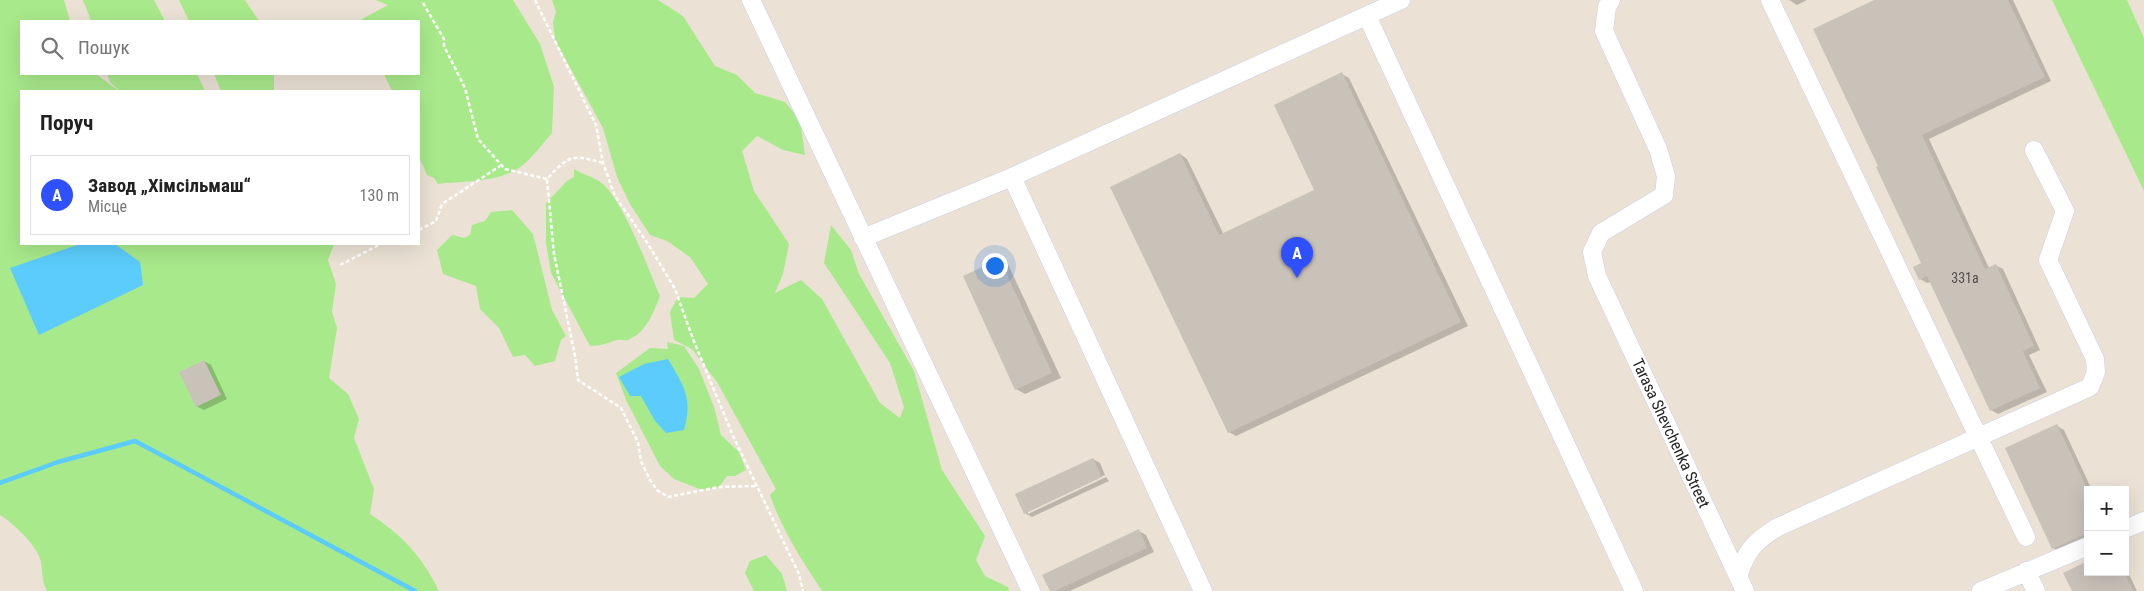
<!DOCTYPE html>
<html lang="uk">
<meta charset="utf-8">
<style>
:root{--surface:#fff;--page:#f2f2f2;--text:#222;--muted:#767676;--line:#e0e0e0;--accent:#2f50ff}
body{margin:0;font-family:"Roboto Condensed",sans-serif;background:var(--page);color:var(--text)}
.controls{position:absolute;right:15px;bottom:15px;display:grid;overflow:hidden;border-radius:0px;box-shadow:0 5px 20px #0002}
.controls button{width:45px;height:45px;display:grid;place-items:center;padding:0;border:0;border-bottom:1px solid var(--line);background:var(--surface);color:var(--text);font:25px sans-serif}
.you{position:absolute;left:994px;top:265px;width:18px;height:18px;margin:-12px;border:4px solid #fff;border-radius:50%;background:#1a73e8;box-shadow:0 0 0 8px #1a73e833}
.badge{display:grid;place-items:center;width:32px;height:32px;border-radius:50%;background:var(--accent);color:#fff;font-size:16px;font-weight:700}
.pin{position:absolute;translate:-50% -41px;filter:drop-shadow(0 1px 2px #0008)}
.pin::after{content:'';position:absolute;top:26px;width:18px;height:15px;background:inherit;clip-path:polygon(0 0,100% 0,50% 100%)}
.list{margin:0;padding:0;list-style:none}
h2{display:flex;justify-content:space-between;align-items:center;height:65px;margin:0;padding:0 20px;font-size:21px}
h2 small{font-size:16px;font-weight:400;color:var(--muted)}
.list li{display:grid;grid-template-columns:32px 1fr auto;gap:15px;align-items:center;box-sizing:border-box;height:80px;margin:0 10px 10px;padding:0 10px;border:1px solid var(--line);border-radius:0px}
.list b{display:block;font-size:19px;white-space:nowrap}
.list p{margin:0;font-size:16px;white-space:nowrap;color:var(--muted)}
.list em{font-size:16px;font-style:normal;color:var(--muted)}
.icon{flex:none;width:28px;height:28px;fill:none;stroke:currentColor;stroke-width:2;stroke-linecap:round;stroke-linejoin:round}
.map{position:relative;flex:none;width:2144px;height:591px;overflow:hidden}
.search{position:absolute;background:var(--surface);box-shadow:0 5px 20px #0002;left:20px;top:20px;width:400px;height:55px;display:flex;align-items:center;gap:12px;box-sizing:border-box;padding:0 18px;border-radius:0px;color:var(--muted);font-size:19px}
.panel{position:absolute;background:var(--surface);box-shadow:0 5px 20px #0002;left:20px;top:90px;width:400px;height:155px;border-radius:0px}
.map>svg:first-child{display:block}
.green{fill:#a8e98b}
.water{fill:#5bccfb}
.shadow{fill:#0003}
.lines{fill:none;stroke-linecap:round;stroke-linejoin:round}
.stream{stroke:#5bccfb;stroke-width:4.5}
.building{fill:#c9c2b9}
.minor-casing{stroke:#cbcee2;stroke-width:19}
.path{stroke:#fff;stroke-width:2.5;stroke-dasharray:4 2.5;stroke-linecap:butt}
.minor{stroke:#fff;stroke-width:18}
.labels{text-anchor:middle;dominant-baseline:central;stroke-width:4;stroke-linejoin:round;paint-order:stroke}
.number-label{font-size:14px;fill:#4f4d4b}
.street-label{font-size:16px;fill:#262626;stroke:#fff}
</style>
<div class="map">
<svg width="2144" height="591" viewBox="0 0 2144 591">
<rect width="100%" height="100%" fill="#ebe2d5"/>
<path class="green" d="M0,0H64L70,21H21V74H96L119,91H21V244H334L328,260L336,284L332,312L337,328L329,378L348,394L359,419L354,438L374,489L370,514C402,535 422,556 439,591H47C40,579 44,567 39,556C34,543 12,522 0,515Z
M83,0H154L165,21H91Z
M179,0H245L259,21H189Z
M376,0H513L540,44L554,87L552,133C543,143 534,156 523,165C501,183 464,181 438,184L434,178L427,175L419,157V91H392L384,74H419V21H363L362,19L388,5Z
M552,0H658L683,16L715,66L737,75L755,93L785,102L800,120L805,155L783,150L757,136L742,151L754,191L789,244L783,274L775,293L801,280L822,299L880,403L900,418L904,407L890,363L824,263L831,225L851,250L859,274L914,371L942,470L985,536L976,560L985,576L1008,587L1009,591H822C802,560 782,530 770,495L776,489L717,382L692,349L674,340L670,312L678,297L694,298L708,284L690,257L667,241L650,235L630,204L617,177L603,128L555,40L553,22L556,12Z
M2052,0H2127L2144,38V191Z
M107,74H197L205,91H120L110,82Z
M214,74H274V91H221Z
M574,169C583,175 596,177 604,185C626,207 647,266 660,296C653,313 647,332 628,340C625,341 620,339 617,340C606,343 602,346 590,346L551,273L546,243V203L567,181L574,177Z
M512,210L533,234L552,310L566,336L561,340L555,361L535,366L525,355L513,357L499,328L480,309L476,286L443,274L437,250L452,235L464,238L470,235L472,225L485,221L491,212Z
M667,342L684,346L699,369L714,407L721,435L739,452L746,470L735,476H727L719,487L702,490L674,479L660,466L626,400L616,373L650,348L668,349Z
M766,555L782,574L787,591H754L745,573L750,561Z"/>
<path class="water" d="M80,244H115L140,262L143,285L39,335L10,268Z
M668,359C684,386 693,398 684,430L666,433L655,421L641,396H630L619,377L644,364Z"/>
<path class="shadow" d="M1789,0H1807L1797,5Z
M1876,0H2013L2051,81L1929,139L1989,268L1995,265L2003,269L2040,350L2029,355L2047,392L1998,414L1991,410L1931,282L1927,283L1920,279L1923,264L1880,166Z
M1342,74L1349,78L1468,326L1236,436L1229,432L1180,154L1187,159L1224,235L1316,191Z
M998,257L1007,262L1061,378L1025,394L1016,389L990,265Z
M204,361L211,365L227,399L204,410L196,406Z
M2057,426L2064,430L2092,490H2088V540L2060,552L2053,548Z
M1093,459L1100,463L1105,475L1028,511V514L1106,477L1109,481L1032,517L1025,513L1017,495Z
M1139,531L1146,535L1154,552L1070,591H1051Z
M2125,566L2137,591H2073L2088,572H2125Z"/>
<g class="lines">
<path class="stream" d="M0,483L58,462L135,441L415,591"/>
</g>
<path class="building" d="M1874,0H2008L2045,77L1922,135L1985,269L1996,264L2034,346L2023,351L2040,388L1990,411L1927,276L1919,280L1913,267L1921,263L1876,167L1878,166L1813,29Z
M1342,72L1461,322L1228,433L1110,187L1180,153L1219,235L1314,190L1274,105Z
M998,255L1052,373L1015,390L963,276L989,264L987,260Z
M204,360L221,395L196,407L179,372Z
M2057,424L2088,491V533L2052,549L2005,448Z
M1093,458L1102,477L1024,514L1015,494Z
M1139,529L1147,548L1055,591H1050L1042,575Z
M2088,561V572H2124L2133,591H2072L2063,573Z"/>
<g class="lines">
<g class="minor-casing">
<path id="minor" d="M751,0L1031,591
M1611,0L1607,7L1604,31L1658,149L1666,176L1664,195L1601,233L1592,252L1597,276L1745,591
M1770,0L2026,537
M1367,16L1634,591
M1012,177L1203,591
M863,238L1012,177L1401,0
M2125,529L2144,521
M2026,571L2036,591
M1738,577C1746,550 1755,541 1778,527L2090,387L2096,372L2095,359L2048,260L2065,211L2034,150
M1981,591L2088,546"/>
</g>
<path class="path" d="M535,0L596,125L603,163L615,196L648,244L675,289L693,339L733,436L799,574L803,591
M423,3L444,39V46L465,88L478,139L505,169L547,179
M603,163C572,154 569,155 547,179L554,254L575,356L578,380L621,408L638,442L641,461L650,480L657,490L668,497L719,487L757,486
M419,230L436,221L442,204L500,166
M340,265L381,244"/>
<use href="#minor" class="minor"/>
</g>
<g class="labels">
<g class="number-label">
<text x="1965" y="278">331а</text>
</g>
<g class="street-label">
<text transform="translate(1671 433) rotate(65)">Tarasa Shevchenka Street</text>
</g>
</g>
</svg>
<div class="controls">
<button>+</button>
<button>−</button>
</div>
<div class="you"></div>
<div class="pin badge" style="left:1297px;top:278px">A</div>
<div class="search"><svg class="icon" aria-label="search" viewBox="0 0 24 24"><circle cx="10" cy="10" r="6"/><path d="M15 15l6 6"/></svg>Пошук</div>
<section class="panel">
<h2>Поруч<small></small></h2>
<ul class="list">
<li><span class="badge">A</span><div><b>Завод „Хімсільмаш“</b><p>Місце</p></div><em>130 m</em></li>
</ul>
</section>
</div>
